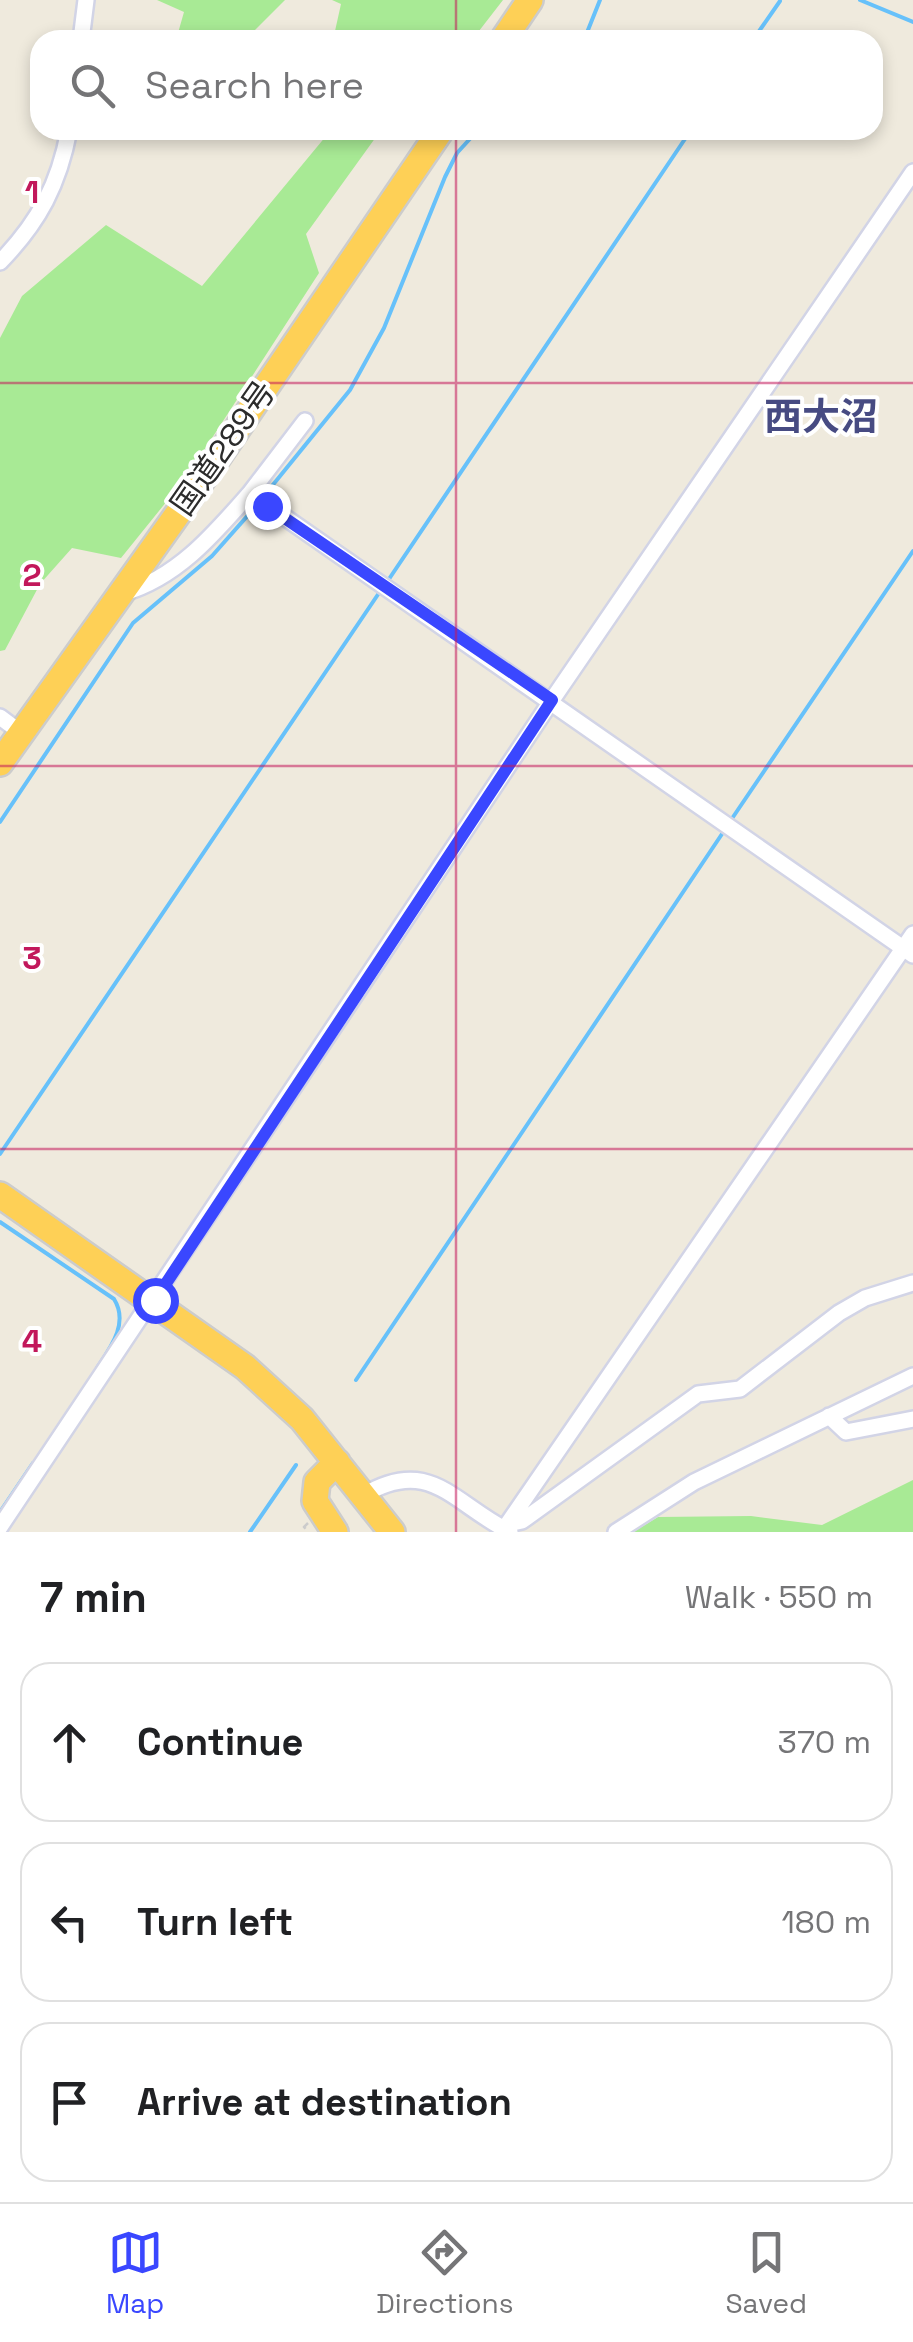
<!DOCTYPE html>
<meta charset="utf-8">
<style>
:root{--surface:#fff;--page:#f6f6f6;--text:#202124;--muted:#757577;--line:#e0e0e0;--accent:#3a47ff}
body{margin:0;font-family:"Space Grotesk","Noto Sans JP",sans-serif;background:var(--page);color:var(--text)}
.stop{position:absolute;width:30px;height:30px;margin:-22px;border:8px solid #3a47ff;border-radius:50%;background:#fff}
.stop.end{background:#3a47ff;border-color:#fff;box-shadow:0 2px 10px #0008}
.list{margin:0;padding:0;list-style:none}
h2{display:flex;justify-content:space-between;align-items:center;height:130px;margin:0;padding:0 40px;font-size:42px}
h2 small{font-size:32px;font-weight:400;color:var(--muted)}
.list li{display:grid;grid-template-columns:65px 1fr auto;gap:30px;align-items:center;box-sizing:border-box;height:160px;margin:0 20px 20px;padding:0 20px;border:2px solid var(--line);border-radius:30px}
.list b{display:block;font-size:38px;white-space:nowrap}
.list em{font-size:32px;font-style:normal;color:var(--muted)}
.icon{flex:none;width:55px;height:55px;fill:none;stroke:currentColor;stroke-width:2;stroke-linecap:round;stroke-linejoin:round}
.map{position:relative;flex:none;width:913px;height:1532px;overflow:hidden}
.search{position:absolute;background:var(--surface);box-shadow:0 5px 15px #0003;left:30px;right:30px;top:30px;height:110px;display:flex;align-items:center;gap:25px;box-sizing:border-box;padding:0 35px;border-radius:30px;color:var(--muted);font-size:38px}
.sheet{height:670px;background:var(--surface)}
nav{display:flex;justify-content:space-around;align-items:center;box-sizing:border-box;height:140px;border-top:2px solid var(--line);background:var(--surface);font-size:28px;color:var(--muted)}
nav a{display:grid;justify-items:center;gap:5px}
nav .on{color:var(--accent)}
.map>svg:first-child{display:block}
.green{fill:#a8ea95}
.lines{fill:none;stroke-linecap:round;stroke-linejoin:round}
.stream{stroke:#67c1fa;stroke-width:4}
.minor-casing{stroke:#d2d4e6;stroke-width:20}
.trunk-casing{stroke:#ccc;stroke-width:30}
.path{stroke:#ccc;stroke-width:2.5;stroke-dasharray:8 5;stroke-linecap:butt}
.minor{stroke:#fff;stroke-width:15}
.trunk{stroke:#fed056;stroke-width:25}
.route{stroke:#3a47ff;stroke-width:12}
.grid{fill:none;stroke:#c2185b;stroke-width:2.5;stroke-opacity:0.55}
.labels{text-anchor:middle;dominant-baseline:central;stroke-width:8;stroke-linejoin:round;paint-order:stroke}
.street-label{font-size:32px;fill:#2c2c2c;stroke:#fff}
.quarter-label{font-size:38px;font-weight:bold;fill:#474b82;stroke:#fff}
.grid-label{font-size:32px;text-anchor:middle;font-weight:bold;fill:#c2185b;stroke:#fff;stroke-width:8;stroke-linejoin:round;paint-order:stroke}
</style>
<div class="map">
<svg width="913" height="1532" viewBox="0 0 913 1532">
<rect width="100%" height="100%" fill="#efeadd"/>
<path class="green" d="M157,0H285L245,40H176L184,12Z
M332,0H503L472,40H333L341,4Z
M331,130H381L306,234L319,273L188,475L121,558L72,548L40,584L5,650L0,651V338L22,296L106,225L202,286Z
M913,1480V1532H633L658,1517L751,1516L822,1525Z"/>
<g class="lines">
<path class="stream" d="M860,0L913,22
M584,40L600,0
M753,40L780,1
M263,497L350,390L384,328L445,177L457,153L478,130
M387,582L691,130
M731,820L913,551
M0,822L133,623L212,556L257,505
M0,1154L381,590
M0,1222L114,1299C129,1323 111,1347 97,1368
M356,1380L726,828
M0,1512L33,1463
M250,1532L296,1465"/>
<g class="minor-casing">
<path id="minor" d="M81,40L86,0
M0,262C39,222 59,184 69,130
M250,493L305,421
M124,593C178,577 214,534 250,493L913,955
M0,717L20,732
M829,1416L846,1432L913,1419
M362,1496C430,1455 452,1503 510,1532
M508,1524L522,1521L698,1394L740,1389L839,1313L865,1298L913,1283
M0,1527L552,700L913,172
M504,1529L913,934
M616,1532L694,1482L913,1376"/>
</g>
<g class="trunk-casing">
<path id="trunk" d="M503,40L530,0
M0,763L214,463L441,130
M0,1195L245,1367L302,1419L392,1532
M335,1532L315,1501L317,1482L337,1462"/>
</g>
<path class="path" d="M308,1523L304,1527L309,1532"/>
<use href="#minor" class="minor"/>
<use href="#trunk" class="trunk"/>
</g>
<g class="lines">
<path class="route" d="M155,1300L552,700L267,506"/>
</g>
<path class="grid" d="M456,0V40M456,130V1532M0,383H913M0,766H913M0,1149H913"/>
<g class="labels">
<g class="street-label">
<text transform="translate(223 448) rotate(-55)">国道289号</text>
</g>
<g class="quarter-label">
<text x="821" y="417">西大沼</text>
</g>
</g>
<g class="grid-label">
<text x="32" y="203">1</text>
<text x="32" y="586">2</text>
<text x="32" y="969">3</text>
<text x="32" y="1352">4</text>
</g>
</svg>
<div class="stop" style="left:155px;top:1300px"></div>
<div class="stop end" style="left:267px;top:506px"></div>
<div class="search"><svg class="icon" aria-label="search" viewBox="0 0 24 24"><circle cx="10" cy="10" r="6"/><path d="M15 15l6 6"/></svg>Search here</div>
</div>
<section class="sheet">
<h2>7 min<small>Walk · 550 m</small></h2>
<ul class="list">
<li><svg class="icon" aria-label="ahead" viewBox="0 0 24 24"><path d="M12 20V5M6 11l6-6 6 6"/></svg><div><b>Continue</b></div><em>370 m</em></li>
<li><svg class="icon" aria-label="left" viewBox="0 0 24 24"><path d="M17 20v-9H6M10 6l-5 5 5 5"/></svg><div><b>Turn left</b></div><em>180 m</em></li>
<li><svg class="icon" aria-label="arrive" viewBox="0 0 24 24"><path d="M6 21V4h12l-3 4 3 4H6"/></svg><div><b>Arrive at destination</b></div></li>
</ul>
</section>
<nav>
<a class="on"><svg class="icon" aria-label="map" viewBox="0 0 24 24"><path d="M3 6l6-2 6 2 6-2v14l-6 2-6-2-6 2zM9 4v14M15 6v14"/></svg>Map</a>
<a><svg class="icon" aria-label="directions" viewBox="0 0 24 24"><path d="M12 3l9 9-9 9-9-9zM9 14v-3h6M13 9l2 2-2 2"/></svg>Directions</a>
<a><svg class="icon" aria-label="saved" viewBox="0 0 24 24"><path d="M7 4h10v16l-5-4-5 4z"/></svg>Saved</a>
</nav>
